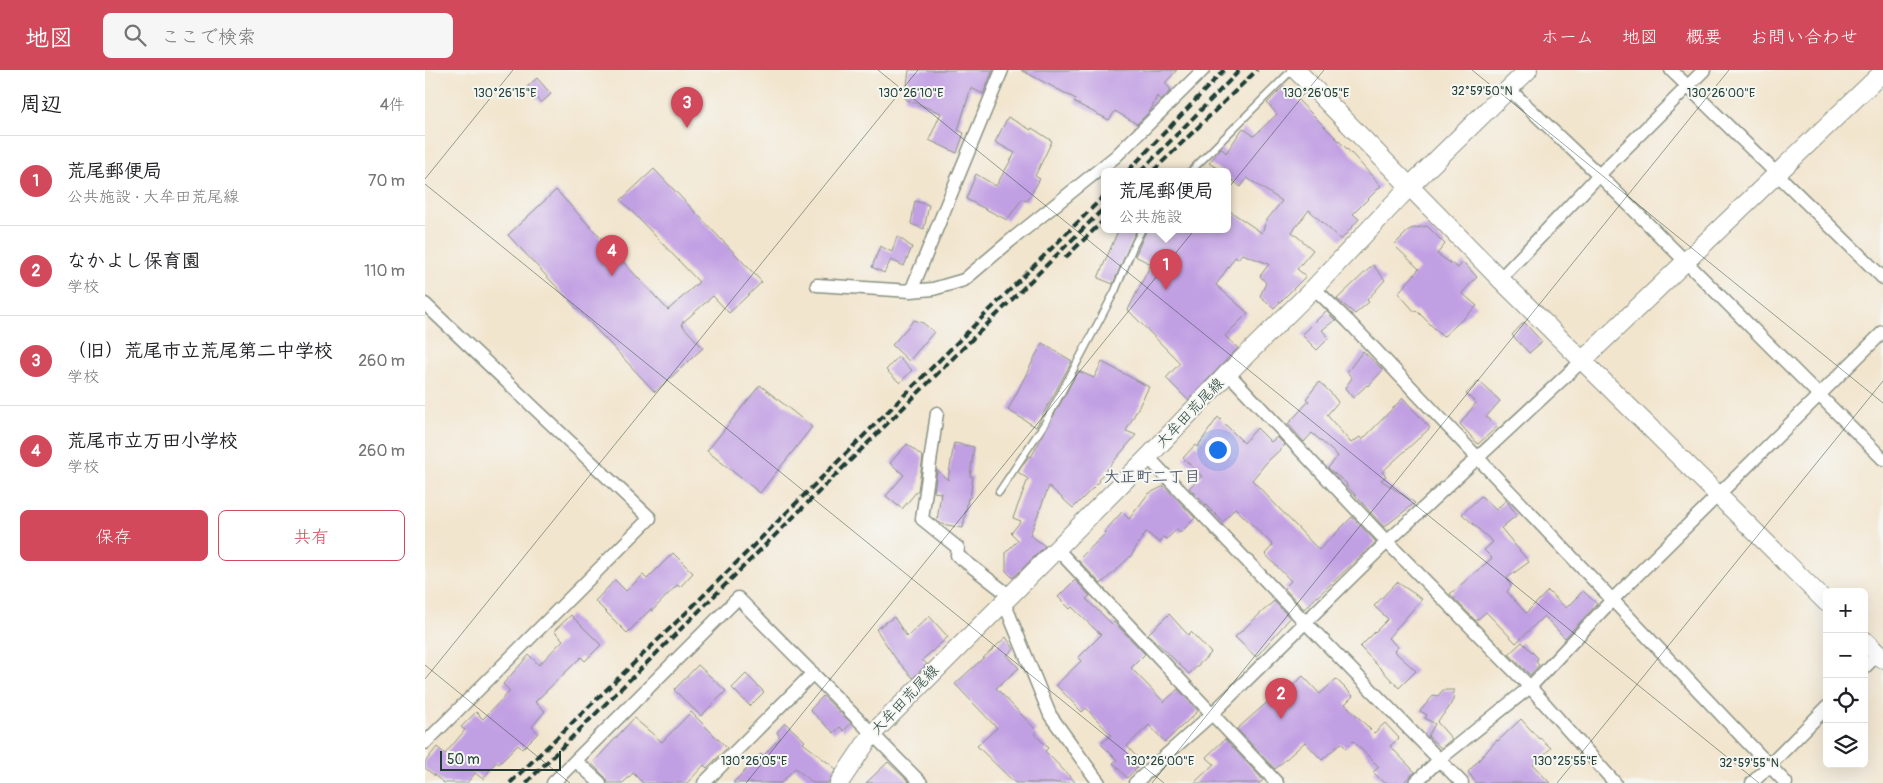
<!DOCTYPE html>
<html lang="ja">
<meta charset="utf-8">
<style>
:root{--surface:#fff;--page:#f6f6f6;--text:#202124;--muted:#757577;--line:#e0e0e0;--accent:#d1495b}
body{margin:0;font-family:Pangolin,"Klee One",sans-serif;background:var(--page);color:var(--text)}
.controls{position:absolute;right:15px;bottom:15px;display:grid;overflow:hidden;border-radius:8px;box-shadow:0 5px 20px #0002}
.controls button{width:45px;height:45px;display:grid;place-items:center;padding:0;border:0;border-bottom:1px solid var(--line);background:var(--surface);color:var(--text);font:25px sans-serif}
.scale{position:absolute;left:15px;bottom:12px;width:121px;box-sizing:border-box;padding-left:5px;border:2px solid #1f3d34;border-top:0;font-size:14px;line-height:18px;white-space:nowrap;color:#1f3d34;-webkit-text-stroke:4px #f6f6f2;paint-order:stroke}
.you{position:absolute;left:792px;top:379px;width:18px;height:18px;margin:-12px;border:4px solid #fff;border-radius:50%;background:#1a73e8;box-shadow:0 0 0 8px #1a73e833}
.badge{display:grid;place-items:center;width:32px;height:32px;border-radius:50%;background:var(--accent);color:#fff;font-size:16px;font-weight:700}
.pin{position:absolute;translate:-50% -41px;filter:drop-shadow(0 1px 2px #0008)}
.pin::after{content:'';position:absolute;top:26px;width:18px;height:15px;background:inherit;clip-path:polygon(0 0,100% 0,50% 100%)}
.popup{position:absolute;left:676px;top:98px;width:130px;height:65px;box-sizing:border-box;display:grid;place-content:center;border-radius:8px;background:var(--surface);filter:drop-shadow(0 1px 4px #0005);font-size:16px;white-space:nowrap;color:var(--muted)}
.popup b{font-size:19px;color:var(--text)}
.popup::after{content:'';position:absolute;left:50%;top:100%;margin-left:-10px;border:10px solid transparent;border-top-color:var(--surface)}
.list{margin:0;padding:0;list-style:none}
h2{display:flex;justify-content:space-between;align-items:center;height:65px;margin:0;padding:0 20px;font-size:21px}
h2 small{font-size:16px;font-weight:400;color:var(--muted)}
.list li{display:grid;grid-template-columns:32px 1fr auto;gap:15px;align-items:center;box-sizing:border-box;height:90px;padding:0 20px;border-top:1px solid var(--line)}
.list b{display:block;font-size:19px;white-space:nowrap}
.list p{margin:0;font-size:16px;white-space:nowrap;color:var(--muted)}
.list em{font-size:16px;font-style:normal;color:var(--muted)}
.actions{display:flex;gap:10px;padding:15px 20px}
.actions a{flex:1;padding:11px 0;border:1px solid var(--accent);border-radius:8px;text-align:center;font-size:18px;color:var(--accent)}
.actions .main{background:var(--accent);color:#fff}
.icon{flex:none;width:28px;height:28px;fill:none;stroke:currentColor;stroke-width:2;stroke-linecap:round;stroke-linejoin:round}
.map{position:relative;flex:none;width:1458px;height:713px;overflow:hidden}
header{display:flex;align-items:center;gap:30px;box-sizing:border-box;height:70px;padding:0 25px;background:var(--accent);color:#fff}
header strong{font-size:24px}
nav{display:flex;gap:28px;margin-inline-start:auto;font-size:18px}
.search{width:350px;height:45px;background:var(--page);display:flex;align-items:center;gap:12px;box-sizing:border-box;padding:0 18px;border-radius:8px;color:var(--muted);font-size:19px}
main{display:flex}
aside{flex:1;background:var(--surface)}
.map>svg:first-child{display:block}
.building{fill:#c19fe3}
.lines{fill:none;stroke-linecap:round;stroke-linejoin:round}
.lane-casing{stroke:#889181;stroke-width:9}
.street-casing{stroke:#889181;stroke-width:15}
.secondary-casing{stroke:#889181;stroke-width:20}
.lane{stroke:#fff;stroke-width:6}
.street{stroke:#fff;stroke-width:12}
.secondary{stroke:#fff;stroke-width:18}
.rail{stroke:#1f3d34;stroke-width:4;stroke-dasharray:8 4;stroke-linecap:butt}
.ticks{fill:none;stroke:#1f3d34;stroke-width:1;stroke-opacity:0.45}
.labels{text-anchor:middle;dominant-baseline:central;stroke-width:4;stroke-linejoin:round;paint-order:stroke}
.street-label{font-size:15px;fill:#1f3d34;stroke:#f6f6f2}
.neighbourhood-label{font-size:16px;font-weight:bold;fill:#585f71;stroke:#f6f6f2}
.ticks-label{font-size:12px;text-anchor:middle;fill:#1f3d34;stroke:#f6f6f2;stroke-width:4;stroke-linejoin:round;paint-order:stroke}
</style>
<header>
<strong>地図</strong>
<div class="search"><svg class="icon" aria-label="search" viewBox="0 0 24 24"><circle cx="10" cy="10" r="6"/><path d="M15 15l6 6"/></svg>ここで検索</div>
<nav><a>ホーム</a><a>地図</a><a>概要</a><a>お問い合わせ</a></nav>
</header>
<main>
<aside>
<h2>周辺<small>4件</small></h2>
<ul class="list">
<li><span class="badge">1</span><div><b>荒尾郵便局</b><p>公共施設 · 大牟田荒尾線</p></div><em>70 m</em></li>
<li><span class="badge">2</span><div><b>なかよし保育園</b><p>学校</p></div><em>110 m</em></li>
<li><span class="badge">3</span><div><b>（旧）荒尾市立荒尾第二中学校</b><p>学校</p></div><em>260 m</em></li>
<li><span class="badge">4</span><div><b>荒尾市立万田小学校</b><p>学校</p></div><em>260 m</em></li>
</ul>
<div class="actions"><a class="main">保存</a><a>共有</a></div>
</aside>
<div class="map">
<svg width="1458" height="713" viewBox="0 0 1458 713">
<rect width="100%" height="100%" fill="#f6f6f2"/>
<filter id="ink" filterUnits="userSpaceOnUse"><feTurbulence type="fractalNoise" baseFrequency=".02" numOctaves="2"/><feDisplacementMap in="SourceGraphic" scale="10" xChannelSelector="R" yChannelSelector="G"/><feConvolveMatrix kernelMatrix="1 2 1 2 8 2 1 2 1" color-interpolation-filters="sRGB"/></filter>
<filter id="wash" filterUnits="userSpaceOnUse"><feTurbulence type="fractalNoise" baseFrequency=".0096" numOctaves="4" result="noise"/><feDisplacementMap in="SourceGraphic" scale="20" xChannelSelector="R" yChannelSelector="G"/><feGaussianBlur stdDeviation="1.12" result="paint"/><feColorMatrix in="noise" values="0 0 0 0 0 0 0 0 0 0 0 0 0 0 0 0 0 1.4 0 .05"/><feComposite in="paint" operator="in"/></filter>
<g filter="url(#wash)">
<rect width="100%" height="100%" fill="#f2e5ce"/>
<g id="blocks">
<path class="building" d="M484,0H568L558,24L546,18L533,60L539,63L532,83L504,70L516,43L480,29Z
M596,0H752L740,13L746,20L736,31L732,26L726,40L712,54L690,41L684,50L649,32L651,29Z
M112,8L126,24L116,33L102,17Z
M859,16L928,85L956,116L928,144L934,149L916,170L884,140L867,162L888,180L872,199L881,206L849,238L835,226L841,213L835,206L844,194L817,184L813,189L810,187L791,215L823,243L800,266L813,278L763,330L741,308L755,293L703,240L726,194L710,186L722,159H802V139L837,163L841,151L857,131L822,108L816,117L802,106V101H796L784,93L796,78L801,83L818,58L829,66L852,44L842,33Z
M583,47L606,60L607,58L627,71L610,106L615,109L602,131L597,129L582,150L541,129L551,104L571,116L590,83L570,72Z
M229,99L337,212L304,243L288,226L256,254L278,278L230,322L83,165L131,120L243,240L274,212L196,130Z
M490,131L504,135L499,159L486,154Z
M1002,156L1020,174L1012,184L1033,198L1038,192L1052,207L1037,223L1052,236L1018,267L991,240L990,242L973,223L994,199L969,175L985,159Z
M696,159H712L688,214L673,208L692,163Z
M472,166L487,177L479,196L466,190L459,203L447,197L455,176L467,182Z
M948,195L960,210L942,230L944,232L930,244L912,229Z
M901,241L910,250L897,260L904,268L892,280L877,265Z
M489,250L498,253L509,262L484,291L467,275Z
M1099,252L1117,272L1104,283L1087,265Z
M617,273L647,291L611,357L583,340Z
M938,281L958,300L943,316L942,315L928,328L920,318L927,308L922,302Z
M473,287L487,300L475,313L461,300Z
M677,292L724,317L701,361L711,365L673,410L675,411L648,438L624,416L605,465L620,476L588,508L581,501V482L593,470L586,463L596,451L588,448L603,409L593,402L604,386L606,387L653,301L669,308Z
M1054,311L1075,331L1061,347L1072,357L1053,374L1035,354L1051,333L1041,324Z
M894,312L905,322L913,332L902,345L926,373L935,367L937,370L978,328L1005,358L957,402L961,406L956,410L990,433L959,457L921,415L922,414L903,398L913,386L887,363L879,372L863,354L884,331L881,329Z
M335,315L387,357L335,423L282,381Z
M793,347L819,373L832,358L846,372L852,367L860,375L842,392L827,410L894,480L927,447L951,472L879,539L859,518L866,511L840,484L848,475L810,438L798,452L764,418L777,406L758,388L770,375L772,377Z
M529,373L549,377L545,406L548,407L545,428H543L538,458L517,454L512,451L516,423L509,422L512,400L523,410Z
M482,374L498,387L493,420L477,439L461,426L479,405L465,393Z
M739,416L770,448L755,463L752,459L742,469L738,467L735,473L721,462L706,486L676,514L653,490L680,464L679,462L697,442L704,449L723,424Z
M1056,426L1071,440L1081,430L1092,445L1076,458L1104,492L1082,508L1086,516L1082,522L1101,543L1123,521L1141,538L1158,521L1172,534L1140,568L1119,546L1091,573L1061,542L1051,551L1025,524L1067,488L1059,480L1068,472L1037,444Z
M248,483L268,503L255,517L252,515L227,541L226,539L202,563L170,531L190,510L201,521L218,505L222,509Z
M650,510L665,526L661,529L687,554L689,552L720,584L706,598L739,632L753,619L773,641L740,672L724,655L702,676L717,693L702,708L688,693L692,690L676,674L686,665L661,638L657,642L631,615L656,591L653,588L676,565L647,537L645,539L633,527Z
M972,512L997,529L963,568L973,577L969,581L991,601L974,618L935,577L963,549L949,536Z
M849,531L865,548L831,587L810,567Z
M744,544L763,565L766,562L786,583L764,604L723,564Z
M146,545L176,575L160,591L156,587L110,632L120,641L107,657L113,663L97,679L93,675L74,694L71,692L58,709L50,703L42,713H19L0,698V692L12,677L20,684L40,660L36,657L51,642L58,649L85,621L78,614L104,585L114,595L138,570L129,561Z
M504,546L523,567L497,590L502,594L488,608L471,589L451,559L469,547L482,567Z
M581,567L589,579L582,585L594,598L571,618L612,661L609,663L623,678L620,681L651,713H590L552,676L572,658L530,614Z
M1097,572L1113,588L1111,592L1114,595L1105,605L1084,584Z
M273,595L301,621L276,646L249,620Z
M321,604L339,622L325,636L307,618Z
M878,606L895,624L911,609L928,626L920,634L949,663L960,653L974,668L965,676L990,702L978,713H959L948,702L954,697L928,671L921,678L916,673L897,690L880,672L850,699L812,659L855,621L858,625Z
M1018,620H1029L1028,630L1023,639L1012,652L1027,669L1016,678L1003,666L1010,654L1000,648L1002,645L995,641L1009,625L1013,626Z
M398,626L426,653L419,661L415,657L409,663L385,640Z
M266,642L302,678L282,698L279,695L262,713H218L208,703L198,713H183L180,707L167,694L209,648L237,672Z
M1096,649L1114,669L1115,668L1126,678L1108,695L1125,713H1051L1043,702L1072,670L1073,671Z
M360,653L380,671L378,673L411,699L403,713H388L370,698L356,713H308L336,684L338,686L355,668L352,662Z
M800,669L838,710L835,713H769L789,694L781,687Z
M463,692L485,713H441Z"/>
</g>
</g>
<g filter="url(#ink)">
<use href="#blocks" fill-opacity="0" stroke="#889181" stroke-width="1"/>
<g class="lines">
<g class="lane-casing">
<path id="lane" d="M766,101L867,0
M574,422L620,353L690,221L708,177L717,159"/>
</g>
<g class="street-casing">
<path id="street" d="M1246,0L1458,208
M1084,19L1174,105L1458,389
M1075,209L1174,105L1279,0
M392,215L486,221L508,219L539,210L585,171L690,87L778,0
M889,218L923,251L1361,713
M486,221L577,0
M0,234L225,448L0,673
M803,303L962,472L1105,617L1190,713
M512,343L497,449L533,478L532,485L585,526
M723,387L880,552L1037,713
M632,479L852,713
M579,532L625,645L674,713
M1439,598L1453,584
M151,691L175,713
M128,713L313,528L496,713
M279,713L388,603
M710,713L787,644L962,472L1158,290
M990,713L1015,689L1105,617L1187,530L1458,262
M1327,713L1402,637"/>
</g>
<g class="secondary-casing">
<path id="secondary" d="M871,0L1075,209L1402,533
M1158,290L1458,2
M1439,570L1458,589
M414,713L447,664L585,526L723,387L803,303L889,218L984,117L1103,0"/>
</g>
<use href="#lane" class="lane"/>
<use href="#street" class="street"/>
<use href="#secondary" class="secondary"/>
<path class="rail" d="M703,101L799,0
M716,101L815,0
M728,101L832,0
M640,188L680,149
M85,713L268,536L680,125
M101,713L680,137"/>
</g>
</g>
<path class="ticks" d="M453,0L1334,713M1047,0L1458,333M0,109L88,0M0,114L739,713M0,595L145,713M0,609L493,0M321,713L899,0M727,713L1304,0M1132,713L1458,311"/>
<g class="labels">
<g class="street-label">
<text transform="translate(765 343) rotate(-46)">大牟田荒尾線</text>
<text transform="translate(480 630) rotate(-46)">大牟田荒尾線</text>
</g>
<g class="neighbourhood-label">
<text x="727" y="407">大正町二丁目</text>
</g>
</g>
<g class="ticks-label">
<text x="1057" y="25">32°59'50"N</text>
<text x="80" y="27">130°26'15"E</text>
<text x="486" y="27">130°26'10"E</text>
<text x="891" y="27">130°26'05"E</text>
<text x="1296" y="27">130°26'00"E</text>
<text x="329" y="695">130°26'05"E</text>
<text x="735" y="695">130°26'00"E</text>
<text x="1140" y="695">130°25'55"E</text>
<text x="1324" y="697">32°59'55"N</text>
</g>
</svg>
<div class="controls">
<button>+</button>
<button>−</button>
<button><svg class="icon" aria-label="locate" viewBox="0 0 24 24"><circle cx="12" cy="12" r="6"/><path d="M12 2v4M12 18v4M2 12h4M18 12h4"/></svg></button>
<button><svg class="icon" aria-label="layers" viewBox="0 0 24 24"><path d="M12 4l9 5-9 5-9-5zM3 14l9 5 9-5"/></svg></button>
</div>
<div class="scale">50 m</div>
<div class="you"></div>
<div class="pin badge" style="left:741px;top:220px">1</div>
<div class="popup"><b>荒尾郵便局</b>公共施設</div>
<div class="pin badge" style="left:856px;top:649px">2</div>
<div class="pin badge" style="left:262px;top:58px">3</div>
<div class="pin badge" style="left:187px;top:206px">4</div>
</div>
</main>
